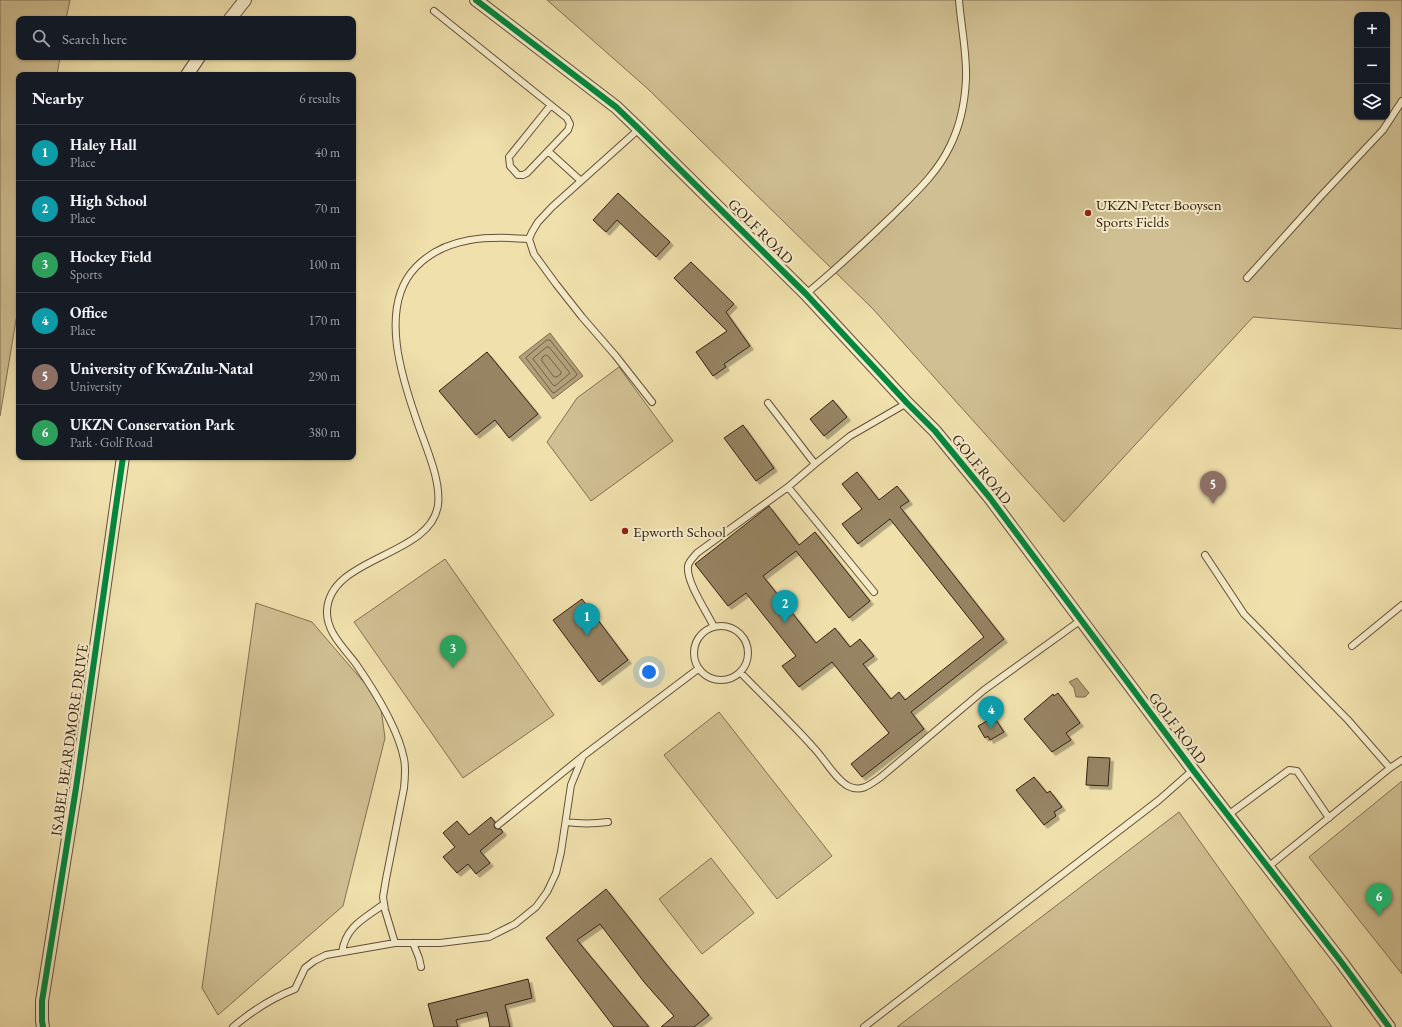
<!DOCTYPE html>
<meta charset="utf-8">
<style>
:root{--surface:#171b24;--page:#20242c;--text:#f1f3f6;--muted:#9ea1a6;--line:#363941;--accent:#c59692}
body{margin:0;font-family:"EB Garamond",serif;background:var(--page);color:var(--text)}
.controls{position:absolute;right:12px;top:12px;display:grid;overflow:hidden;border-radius:8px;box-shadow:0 1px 3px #0004}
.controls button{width:36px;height:36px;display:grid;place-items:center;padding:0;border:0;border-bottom:1px solid var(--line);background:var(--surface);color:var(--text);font:20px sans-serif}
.you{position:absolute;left:649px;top:672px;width:14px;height:14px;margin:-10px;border:3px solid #fff;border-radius:50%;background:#1a73e8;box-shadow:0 0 0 6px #1a73e833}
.badge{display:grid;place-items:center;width:26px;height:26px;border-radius:50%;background:var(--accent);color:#fff;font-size:13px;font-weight:700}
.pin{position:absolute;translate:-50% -33px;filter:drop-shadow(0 1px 2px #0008)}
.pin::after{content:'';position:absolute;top:21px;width:14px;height:12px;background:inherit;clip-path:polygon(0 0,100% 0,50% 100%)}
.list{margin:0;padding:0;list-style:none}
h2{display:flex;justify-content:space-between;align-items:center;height:52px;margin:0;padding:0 16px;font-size:17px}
h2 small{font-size:13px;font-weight:400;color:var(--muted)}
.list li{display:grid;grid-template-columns:26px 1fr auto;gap:12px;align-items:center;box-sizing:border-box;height:56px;padding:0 16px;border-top:1px solid var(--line)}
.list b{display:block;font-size:15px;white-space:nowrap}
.list p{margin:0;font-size:13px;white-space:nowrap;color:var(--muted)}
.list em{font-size:13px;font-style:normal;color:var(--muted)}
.icon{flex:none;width:22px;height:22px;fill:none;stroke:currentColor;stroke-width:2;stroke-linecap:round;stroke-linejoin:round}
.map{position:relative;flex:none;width:1402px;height:1027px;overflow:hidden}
.search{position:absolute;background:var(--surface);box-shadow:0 1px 3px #0004;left:16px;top:16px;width:340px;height:44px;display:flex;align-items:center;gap:10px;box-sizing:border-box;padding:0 14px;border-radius:8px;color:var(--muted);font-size:15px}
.panel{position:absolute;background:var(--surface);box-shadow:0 1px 3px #0004;left:16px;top:72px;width:340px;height:388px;border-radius:8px}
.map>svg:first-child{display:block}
.green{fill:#cfbf92;stroke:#827052;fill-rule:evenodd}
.water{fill:#b09f78;stroke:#7f6c50}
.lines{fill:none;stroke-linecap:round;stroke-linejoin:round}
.shore{stroke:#726046;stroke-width:1}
.building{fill:#968463;stroke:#352013;filter:url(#shadow)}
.service-casing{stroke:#645039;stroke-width:8}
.minor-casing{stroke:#645039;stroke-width:14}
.service{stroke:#f5ebc9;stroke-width:6}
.minor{stroke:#f5ebc9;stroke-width:12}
.cycleway-casing{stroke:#f5ebc9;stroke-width:8}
.cycleway{stroke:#00873e;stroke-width:6}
.poi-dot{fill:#8f2418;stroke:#f5ebc9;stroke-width:1.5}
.labels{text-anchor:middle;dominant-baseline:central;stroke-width:4;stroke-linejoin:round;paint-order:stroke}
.poi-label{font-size:15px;fill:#352013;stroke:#f5ebc9;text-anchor:start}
.street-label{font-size:15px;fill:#352013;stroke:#f5ebc9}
</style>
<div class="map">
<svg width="1402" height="1027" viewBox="0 0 1402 1027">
<defs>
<filter id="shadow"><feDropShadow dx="3.5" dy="3.5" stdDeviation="0" flood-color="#0004"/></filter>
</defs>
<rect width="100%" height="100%" fill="#efe0ac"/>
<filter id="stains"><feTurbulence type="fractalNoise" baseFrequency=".005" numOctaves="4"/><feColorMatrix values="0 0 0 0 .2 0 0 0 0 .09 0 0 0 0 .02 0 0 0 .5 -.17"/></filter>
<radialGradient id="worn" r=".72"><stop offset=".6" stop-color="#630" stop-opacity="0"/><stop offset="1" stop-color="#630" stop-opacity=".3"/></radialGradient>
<path class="green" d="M0,0H70L66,19H19V57H60L57,75H19V302L0,416Z
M547,0H1402V329L1253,317L1064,522L873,309L648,89ZM1357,15H1387V117H1357Z
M619,367L673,441L591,501L547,442L577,398Z
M445,559L554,715L463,778L354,622Z
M256,603L312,622L380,701L385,738L343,906L218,1015L202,988Z
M719,712L832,856L777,899L664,755Z
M1402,781V974L1309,857Z
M1179,812L1332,1027H897Z
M711,858L754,913L702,954L659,899Z"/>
<path class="water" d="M550,333L583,376L553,399L519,357Z
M1077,678L1089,693L1085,697H1076L1074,688L1069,682Z"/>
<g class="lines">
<path class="shore" d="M547,340H550L577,374L576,376L554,393L552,392L526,358Z
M547,347H549L570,373L555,386L553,385L533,359Z
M546,355L548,356L561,372V374L557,377H554L542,361V358Z"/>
</g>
<path class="building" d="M618,193L670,242L656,257L617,220L606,232L593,220Z
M691,262L734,304L726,312L750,346L724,364L726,367L713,376L696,352L727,331L674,278Z
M487,352L538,414L509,438L495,420L476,435L439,391Z
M833,400L847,417L824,436L810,419Z
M743,425L774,468L756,481L724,438Z
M857,472L879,500L897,486L909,501L900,507L1004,639L911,712L924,729L862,777L851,764L889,733L832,662L799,687L782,666L796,656L746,593L728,606L695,564L769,506L799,545L815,532L870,601L849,618L796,551L763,576L816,643L835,628L850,647L860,639L874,656L863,664L891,699L899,692L905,700L984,637L890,519L858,544L842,524L862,509L842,484Z
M582,599L628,660L599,682L553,620Z
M1058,693L1080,723L1066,733L1071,740L1052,752L1024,719L1053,694L1054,696Z
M994,717L1004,732L990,740L988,736L985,738L978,726Z
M1088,757L1110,758L1108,786L1086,785Z
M1034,777L1047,793L1050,791L1062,807L1054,812L1056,816L1044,825L1016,790Z
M491,817L495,822L494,825L495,828L498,829H501L503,832L480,851L490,863L476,874L468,864L457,873L443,857L455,847L443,833L457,821L469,835Z
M606,889L666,964L709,1015L694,1027H661L674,1016L644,982L600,924L577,940L649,1027H614L546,938Z
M528,979L532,998L505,1005L510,1027H490L487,1012L456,1020L458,1027H434L428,1004Z"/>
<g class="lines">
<g class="service-casing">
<path id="service" d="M434,11L567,118L570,124L568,130L548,151L581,181
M639,129L552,207L538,222L532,232L529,239L534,254L556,284L582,317L615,355L652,402
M548,151L527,173L523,175H518L510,166L509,157L551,105
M1247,278L1320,197L1383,130L1402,101
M806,294C836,269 864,243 892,216C913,195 937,174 950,146C960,126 965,101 966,79C967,53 961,26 959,0
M768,403L815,464
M788,487L874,592
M1205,555L1244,614L1348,720L1390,768
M694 653a27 27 0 1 1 54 0a27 27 0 1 1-54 0Z
M714,627C707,612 686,582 688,566C689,561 694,557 697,553L788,487L815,464L850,436L907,403
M1352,646L1402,605
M740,672C764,697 790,721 813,747C824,758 835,779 848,786C861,793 871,784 881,777L984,690L1081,620
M1228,815L1289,770L1297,771L1329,818
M566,822C580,824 593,824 608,822
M498,825L583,756L698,669
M1268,867L1390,768L1402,760
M395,943L385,910L383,897L386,879L404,788C405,778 406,768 404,759C398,728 374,690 356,664C345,649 326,632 327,611C329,556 431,557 438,505C441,481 427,450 419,427C403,382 377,307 416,267C446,236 489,236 529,239
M413,943L419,958L421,967
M342,952C346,926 364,919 384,904
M233,1027C252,1011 272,998 295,989L305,968L314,961L326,955L395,943H440L489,937L515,924L536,907L547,892L556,873L561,852L571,785L583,756
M864,1027L1159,800L1193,770"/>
</g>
<g class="minor-casing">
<path id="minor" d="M476,0L616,107L639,129L806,294L907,403L935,431L990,498L1193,770L1342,963L1389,1027
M230,19L245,0
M187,75L199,57
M43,1027L42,1021V1001L76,788L123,457"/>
</g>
<use href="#service" class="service"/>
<use href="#minor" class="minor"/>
<g class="cycleway-casing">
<path id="cycleway" d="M476,0L616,107L639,129L806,294L907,403L935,431L990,498L1193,770L1342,963L1389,1027
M43,1027L42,1021V1001L76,788L123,457"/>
</g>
<use href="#cycleway" class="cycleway"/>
</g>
<g class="poi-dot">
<circle cx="1088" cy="213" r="4"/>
<circle cx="625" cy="531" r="4"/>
</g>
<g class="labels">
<g class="poi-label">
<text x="1096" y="204">UKZN Peter Booysen<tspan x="1096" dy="17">Sports Fields</tspan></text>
<text x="633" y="531">Epworth School</text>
</g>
<g class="street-label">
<text transform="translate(761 231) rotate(45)">GOLF ROAD</text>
<text transform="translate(982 469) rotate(51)">GOLF ROAD</text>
<text transform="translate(1178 728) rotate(53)">GOLF ROAD</text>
<text transform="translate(69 740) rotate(-82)">ISABEL BEARDMORE DRIVE</text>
</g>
</g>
<rect width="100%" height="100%" filter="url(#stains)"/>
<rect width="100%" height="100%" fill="url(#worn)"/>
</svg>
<div class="controls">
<button>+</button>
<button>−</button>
<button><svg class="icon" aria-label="layers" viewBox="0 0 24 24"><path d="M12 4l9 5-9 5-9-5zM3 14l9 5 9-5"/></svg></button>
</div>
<div class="you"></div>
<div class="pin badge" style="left:587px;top:636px;background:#0f9aa8">1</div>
<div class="pin badge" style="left:785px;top:623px;background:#0f9aa8">2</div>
<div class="pin badge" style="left:453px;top:668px;background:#2e9e5b">3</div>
<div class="pin badge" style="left:991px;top:729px;background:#0f9aa8">4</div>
<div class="pin badge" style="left:1213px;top:504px;background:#8d6e63">5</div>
<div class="pin badge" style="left:1379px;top:916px;background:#2e9e5b">6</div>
<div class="search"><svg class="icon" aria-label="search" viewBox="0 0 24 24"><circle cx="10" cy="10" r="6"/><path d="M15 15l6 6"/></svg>Search here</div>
<section class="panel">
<h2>Nearby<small>6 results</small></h2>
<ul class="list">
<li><span class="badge" style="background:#0f9aa8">1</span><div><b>Haley Hall</b><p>Place</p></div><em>40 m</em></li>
<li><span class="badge" style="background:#0f9aa8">2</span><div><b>High School</b><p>Place</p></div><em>70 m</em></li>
<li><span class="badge" style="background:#2e9e5b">3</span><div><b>Hockey Field</b><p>Sports</p></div><em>100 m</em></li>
<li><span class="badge" style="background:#0f9aa8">4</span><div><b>Office</b><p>Place</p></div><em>170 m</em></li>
<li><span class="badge" style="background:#8d6e63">5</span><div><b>University of KwaZulu-Natal</b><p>University</p></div><em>290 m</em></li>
<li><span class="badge" style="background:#2e9e5b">6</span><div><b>UKZN Conservation Park</b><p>Park · Golf Road</p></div><em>380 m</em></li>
</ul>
</section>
</div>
